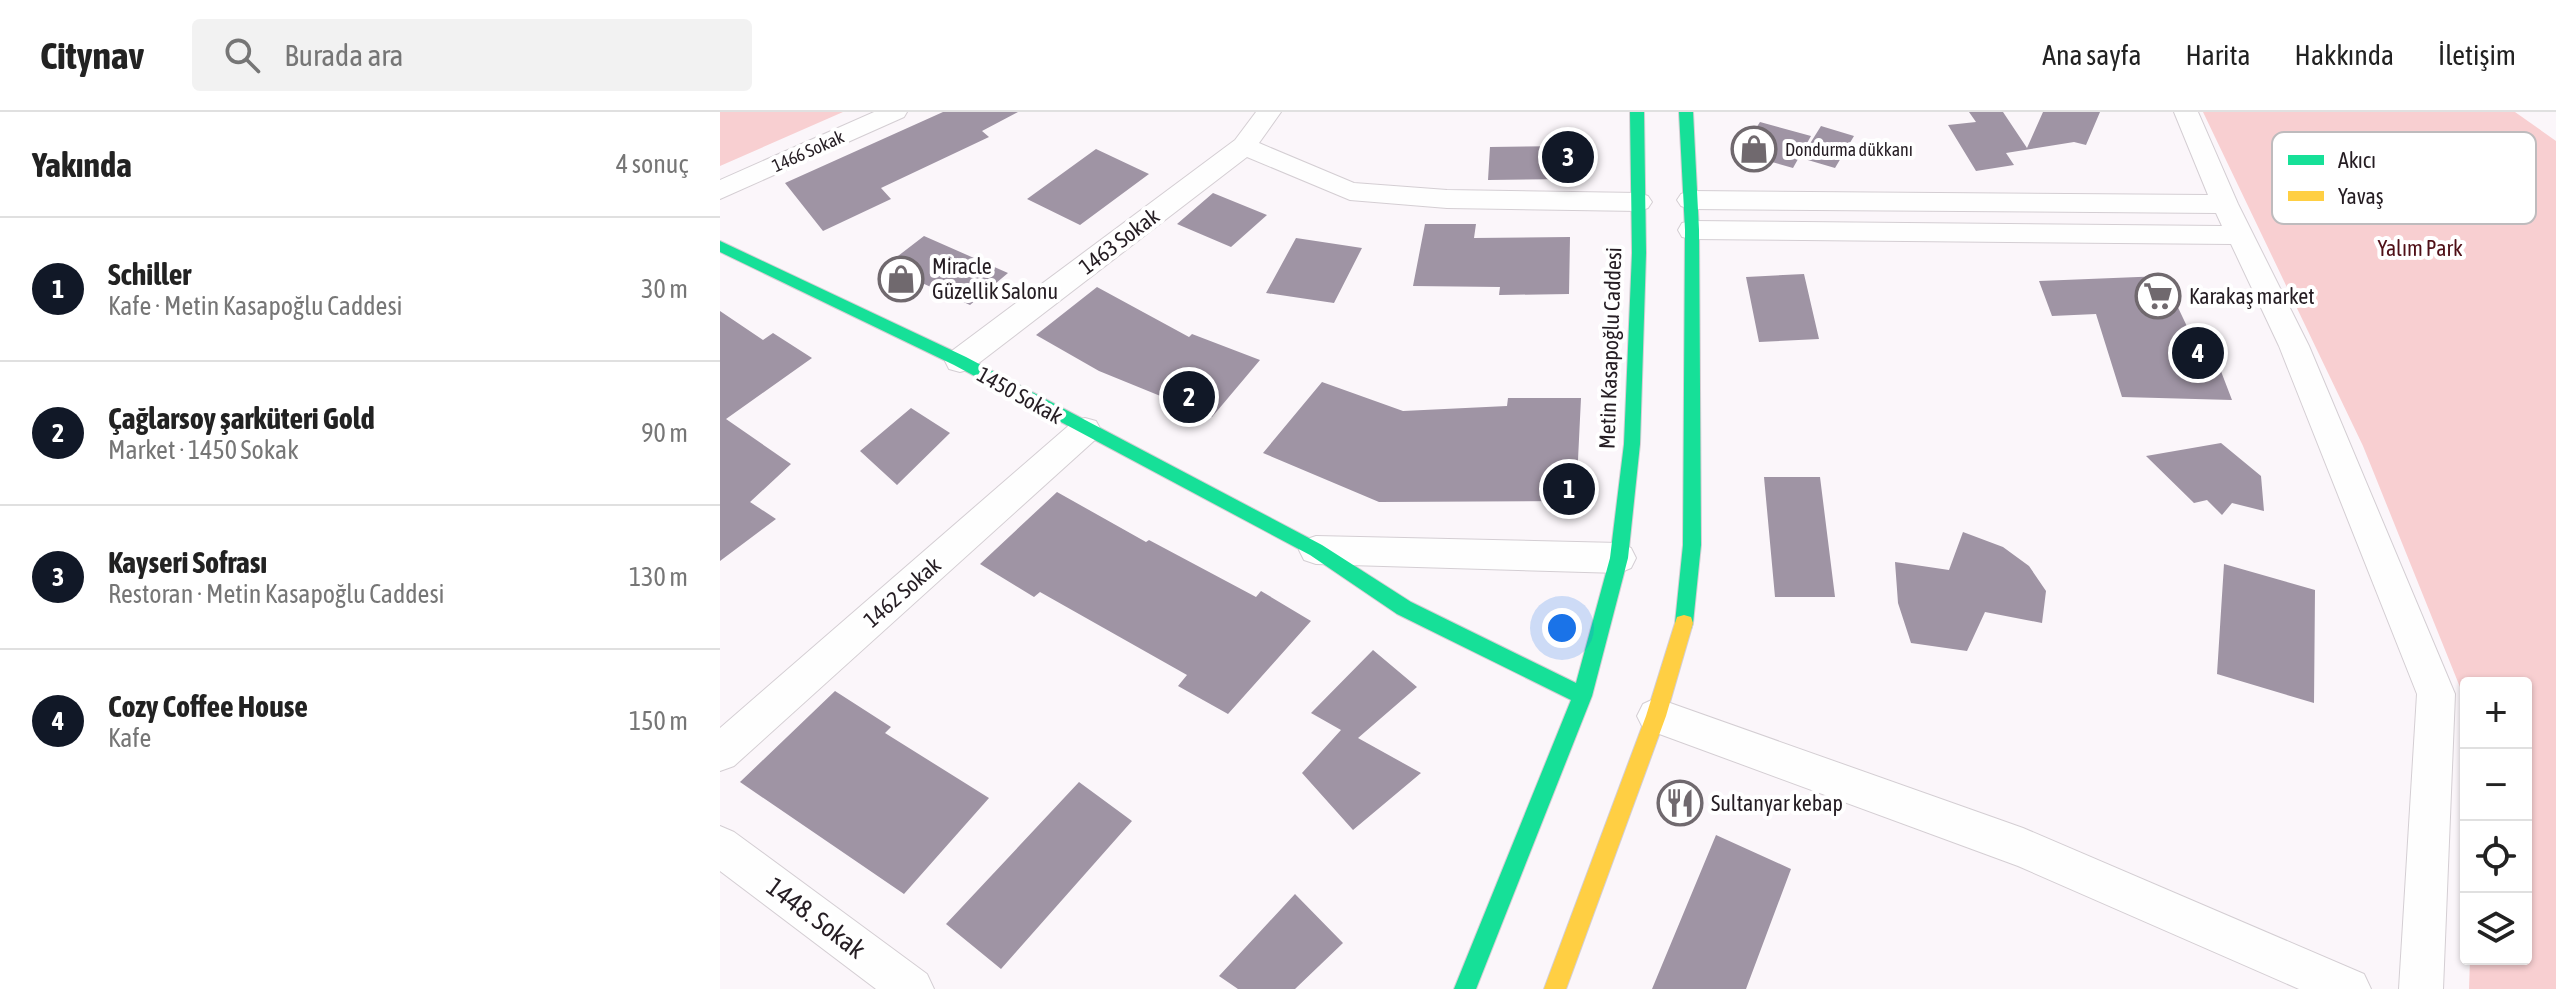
<!DOCTYPE html>
<html lang="tr">
<meta charset="utf-8">
<style>
:root{--surface:#fff;--page:#f2f2f2;--text:#222;--muted:#767676;--line:#e0e0e0;--accent:#111827}
body{margin:0;font-family:"Asap Condensed",sans-serif;background:var(--page);color:var(--text)}
.controls{position:absolute;right:24px;bottom:24px;display:grid;overflow:hidden;border-radius:8px;box-shadow:0 2px 6px #0004}
.controls button{width:72px;height:72px;display:grid;place-items:center;padding:0;border:0;border-bottom:2px solid var(--line);background:var(--surface);color:var(--text);font:40px sans-serif}
.you{position:absolute;left:842px;top:516px;width:28px;height:28px;margin:-20px;border:6px solid #fff;border-radius:50%;background:#1a73e8;box-shadow:0 0 0 12px #1a73e833}
.badge{display:grid;place-items:center;width:52px;height:52px;border-radius:50%;background:var(--accent);color:#fff;font-size:26px;font-weight:700}
.pin{position:absolute;translate:-50% -50%;border:4px solid #fff;box-shadow:0 2px 8px #0006}
.list{margin:0;padding:0;list-style:none}
h2{display:flex;justify-content:space-between;align-items:center;height:104px;margin:0;padding:0 32px;font-size:34px}
h2 small{font-size:26px;font-weight:400;color:var(--muted)}
.list li{display:grid;grid-template-columns:52px 1fr auto;gap:24px;align-items:center;box-sizing:border-box;height:144px;padding:0 32px;border-top:2px solid var(--line)}
.list b{display:block;font-size:30px;white-space:nowrap}
.list p{margin:0;font-size:26px;white-space:nowrap;color:var(--muted)}
.list em{font-size:26px;font-style:normal;color:var(--muted)}
.icon{flex:none;width:44px;height:44px;fill:none;stroke:currentColor;stroke-width:2;stroke-linecap:round;stroke-linejoin:round}
.map{position:relative;flex:none;width:1836px;height:877px;overflow:hidden}
header{display:flex;align-items:center;gap:48px;box-sizing:border-box;height:112px;padding:0 40px;background:var(--surface);border-bottom:2px solid var(--line)}
header strong{font-size:38px}
nav{display:flex;gap:44px;margin-inline-start:auto;font-size:28px}
.search{width:560px;height:72px;background:var(--page);display:flex;align-items:center;gap:20px;box-sizing:border-box;padding:0 28px;border-radius:8px;color:var(--muted);font-size:30px}
main{display:flex}
aside{flex:1;background:var(--surface)}
.map>svg:first-child{display:block}
.green{fill:#f8cfd1}
.building{fill:#9f94a4}
.lines{fill:none;stroke-linecap:round;stroke-linejoin:round}
.street-casing{stroke:#d4ced3;stroke-width:2}
.fast-casing{stroke:#d4ced3;stroke-width:2}
.slow-casing{stroke:#d4ced3;stroke-width:2}
.street{fill:#fefefe;fill-rule:evenodd}
.fast{fill:#16e098;fill-rule:evenodd}
.slow{fill:#ffcf43;fill-rule:evenodd}
.labels{text-anchor:middle;dominant-baseline:central;stroke-width:8;stroke-linejoin:round;paint-order:stroke}
.far-poi-label{font-size:18px;fill:#251d23;stroke:#fff;text-anchor:start}
.far-street-label{font-size:18px;fill:#251d23;stroke:#fff}
.street-label{font-size:22px;fill:#251d23;stroke:#fff}
.park-label{font-size:22px;fill:#4f1017;stroke:#fff}
.poi-label{font-size:22px;fill:#251d23;stroke:#fff;text-anchor:start}
.near-street-label{font-size:26px;fill:#251d23;stroke:#fff}
.key{fill:#fff;stroke:#bebbbd;stroke-width:2}
.key-label{font-size:22px;fill:#251d23}
</style>
<header>
<strong>Citynav</strong>
<div class="search"><svg class="icon" aria-label="search" viewBox="0 0 24 24"><circle cx="10" cy="10" r="6"/><path d="M15 15l6 6"/></svg>Burada ara</div>
<nav><a>Ana sayfa</a><a>Harita</a><a>Hakkında</a><a>İletişim</a></nav>
</header>
<main>
<aside>
<h2>Yakında<small>4 sonuç</small></h2>
<ul class="list">
<li><span class="badge">1</span><div><b>Schiller</b><p>Kafe · Metin Kasapoğlu Caddesi</p></div><em>30 m</em></li>
<li><span class="badge">2</span><div><b>Çağlarsoy şarküteri Gold</b><p>Market · 1450 Sokak</p></div><em>90 m</em></li>
<li><span class="badge">3</span><div><b>Kayseri Sofrası</b><p>Restoran · Metin Kasapoğlu Caddesi</p></div><em>130 m</em></li>
<li><span class="badge">4</span><div><b>Cozy Coffee House</b><p>Kafe</p></div><em>150 m</em></li>
</ul>
</aside>
<div class="map">
<svg width="1836" height="877" viewBox="0 0 1836 877">
<rect width="100%" height="100%" fill="#fbf6fa"/>
<path class="green" d="M0,0H123L0,54Z
M1483,0H1795L1836,29V877H1749L1750,847H1806V571H1746V590L1643,334Z"/>
<path class="building" d="M223,0H298L262,19L269,25L161,76L171,87L103,119L65,71Z
M1249,0H1283L1307,36L1323,0H1380L1366,33L1354,30L1286,41L1294,53L1256,59L1228,13L1256,10Z
M1040,10L1091,24L1073,56L1020,41Z
M1101,14L1134,24L1115,56L1081,46Z
M850,34L849,67L768,68L770,35Z
M376,37L429,62L360,113L307,87Z
M493,81L547,103L511,135L457,112Z
M705,112H756L754,126L850,125L849,182L779,183L780,175L693,174Z
M204,124L288,161L250,193L165,154Z
M576,126L642,136L614,191L546,181Z
M1084,162L1099,227L1039,230L1026,165Z
M1443,164L1473,227L1489,228L1512,288L1402,285L1376,202L1332,204L1319,169Z
M377,175L469,225L472,222L540,248L492,305L379,259L316,223Z
M0,199L43,228L53,221L92,246L6,307L71,352L30,390L56,407L0,449Z
M602,270L683,299L787,294L788,286H861L856,389L659,390L543,341Z
M191,296L230,321L177,373L140,339Z
M1501,331L1541,364L1544,399L1512,391L1502,403L1487,388L1474,391L1426,344Z
M1044,365H1100L1115,485H1055Z
M337,380L426,430L429,428L536,485L541,479L591,509L508,602L458,574L467,563L320,480L314,485L260,452Z
M1243,420L1283,435L1309,454L1326,479L1322,511L1265,500L1247,539L1191,531L1178,491L1175,450L1229,458Z
M1504,452L1595,478L1594,591L1497,562Z
M653,538L697,575L638,626L701,661L633,718L582,661L621,618L591,601Z
M115,579L171,615L165,621L269,686L184,782L20,670Z
M359,670L412,709L281,857L226,812Z
M996,723L1071,757L1026,877H932Z
M575,782L623,831L575,877H518L499,864Z"/>
<g class="lines">
<g class="street-casing">
<path id="street" d="M154,0H187L184,5L0,87V68Z
M536,0H561L539,31L634,71L727,78L919,81L928,84L932,90L928,96L919,99L727,96L630,88L527,45L251,257L240,260L229,257L225,249L229,241L515,28Z
M1454,0H1478L1518,92L1589,234L1735,582L1723,877H1679L1697,582L1559,234L1511,132L972,127L962,125L958,118L962,111L972,109L1502,114L1496,101L970,97L961,94L957,88L961,82L970,79L1488,83Z
M365,306L376,309L381,318L376,327L14,654L0,659V616L354,309Z
M596,424L899,431L911,436L916,446L911,456L899,461L596,452L584,448L579,438L584,428Z
M936,586L1303,716L1644,862L1651,877H1579L1298,754L923,616L917,604L923,592Z
M0,714L14,720L207,862L214,877H156L0,759Z"/>
</g>
<g class="fast-casing">
<path id="fast" d="M910,0H924L926,141L920,332L908,446L872,584L756,877H734L851,588L677,502L590,443L234,253L0,140V129L246,245L602,433L691,490L856,571L890,446L904,332L912,141Z
M959,0H973L979,118L981,433L973,511L971,517L964,519L957,517L955,511L963,433L965,118Z"/>
</g>
<g class="slow-casing">
<path id="slow" d="M964,503L971,505L973,511L946,604L846,877H824L926,604L955,511L957,505Z"/>
</g>
<use href="#street" class="street"/>
<use href="#fast" class="fast"/>
<use href="#slow" class="slow"/>
</g>
<defs>
<g id="shop-ring" transform="scale(2.3)"><circle r="9.5" fill="#fff" stroke="#70696e" stroke-width="1.5"/><path d="M-5-2.5h2.3a2.7 3.5 0 0 1 5.4 0H5L5.5 6h-11ZM-1.5-2.5h3a1.5 2.3 0 0 0-3 0Z" fill="#70696e"/></g>
<g id="supermarket-ring" transform="scale(2.3)"><circle r="9.5" fill="#fff" stroke="#70696e" stroke-width="1.5"/><path d="M-6-5.5h2.5l.6 2H6L4.5 2H-2.5L-4.4-4H-6ZM-1.5 3.2a1.3 1.3 0 1 0 .1 0ZM3 3.2a1.3 1.3 0 1 0 .1 0Z" fill="#70696e"/></g>
<g id="restaurant-ring" transform="scale(2.3)"><circle r="9.5" fill="#fff" stroke="#70696e" stroke-width="1.5"/><path d="M-5-6h1v4h1v-4h1v4h1v-4h1v5L-1.5 .5V6h-2V.5L-5-1ZM5-6V6H3V1.5H1.5Q1.5-4 5-6Z" fill="#70696e"/></g>
</defs>
<g fill-rule="evenodd">
<use href="#shop-ring" x="1034" y="37"/>
<use href="#shop-ring" x="181" y="167"/>
<use href="#supermarket-ring" x="1438" y="184"/>
<use href="#restaurant-ring" x="960" y="691"/>
</g>
<g class="labels">
<g class="far-poi-label">
<text x="1065" y="37">Dondurma dükkanı</text>
</g>
<g class="far-street-label">
<text transform="translate(88 39) rotate(-24)">1466 Sokak</text>
</g>
<g class="street-label">
<text transform="translate(399 129) rotate(-37)">1463 Sokak</text>
<text transform="translate(890 236) rotate(-88)">Metin Kasapoğlu Caddesi</text>
<text transform="translate(300 283) rotate(29)">1450 Sokak</text>
<text transform="translate(182 480) rotate(-41)">1462 Sokak</text>
</g>
<g class="park-label">
<text x="1700" y="136">Yalım Park</text>
</g>
<g class="poi-label">
<text x="212" y="154">Miracle<tspan x="212" dy="25">Güzellik Salonu</tspan></text>
<text x="1469" y="184">Karakaş market</text>
<text x="991" y="691">Sultanyar kebap</text>
</g>
<g class="near-street-label">
<text transform="translate(96 806) rotate(37)">1448. Sokak</text>
</g>
</g>
<rect x="1552" y="20" width="264" height="92" rx="12" class="key"/>
<rect x="1568" y="43" width="36" height="10" fill="#16e098"/>
<rect x="1568" y="79" width="36" height="10" fill="#ffcf43"/>
<g class="key-label">
<text x="1618" y="56">Akıcı</text>
<text x="1618" y="92">Yavaş</text>
</g>
</svg>
<div class="controls">
<button>+</button>
<button>−</button>
<button><svg class="icon" aria-label="locate" viewBox="0 0 24 24"><circle cx="12" cy="12" r="6"/><path d="M12 2v4M12 18v4M2 12h4M18 12h4"/></svg></button>
<button><svg class="icon" aria-label="layers" viewBox="0 0 24 24"><path d="M12 4l9 5-9 5-9-5zM3 14l9 5 9-5"/></svg></button>
</div>
<div class="you"></div>
<div class="pin badge" style="left:849px;top:377px">1</div>
<div class="pin badge" style="left:469px;top:285px">2</div>
<div class="pin badge" style="left:848px;top:45px">3</div>
<div class="pin badge" style="left:1478px;top:241px">4</div>
</div>
</main>
